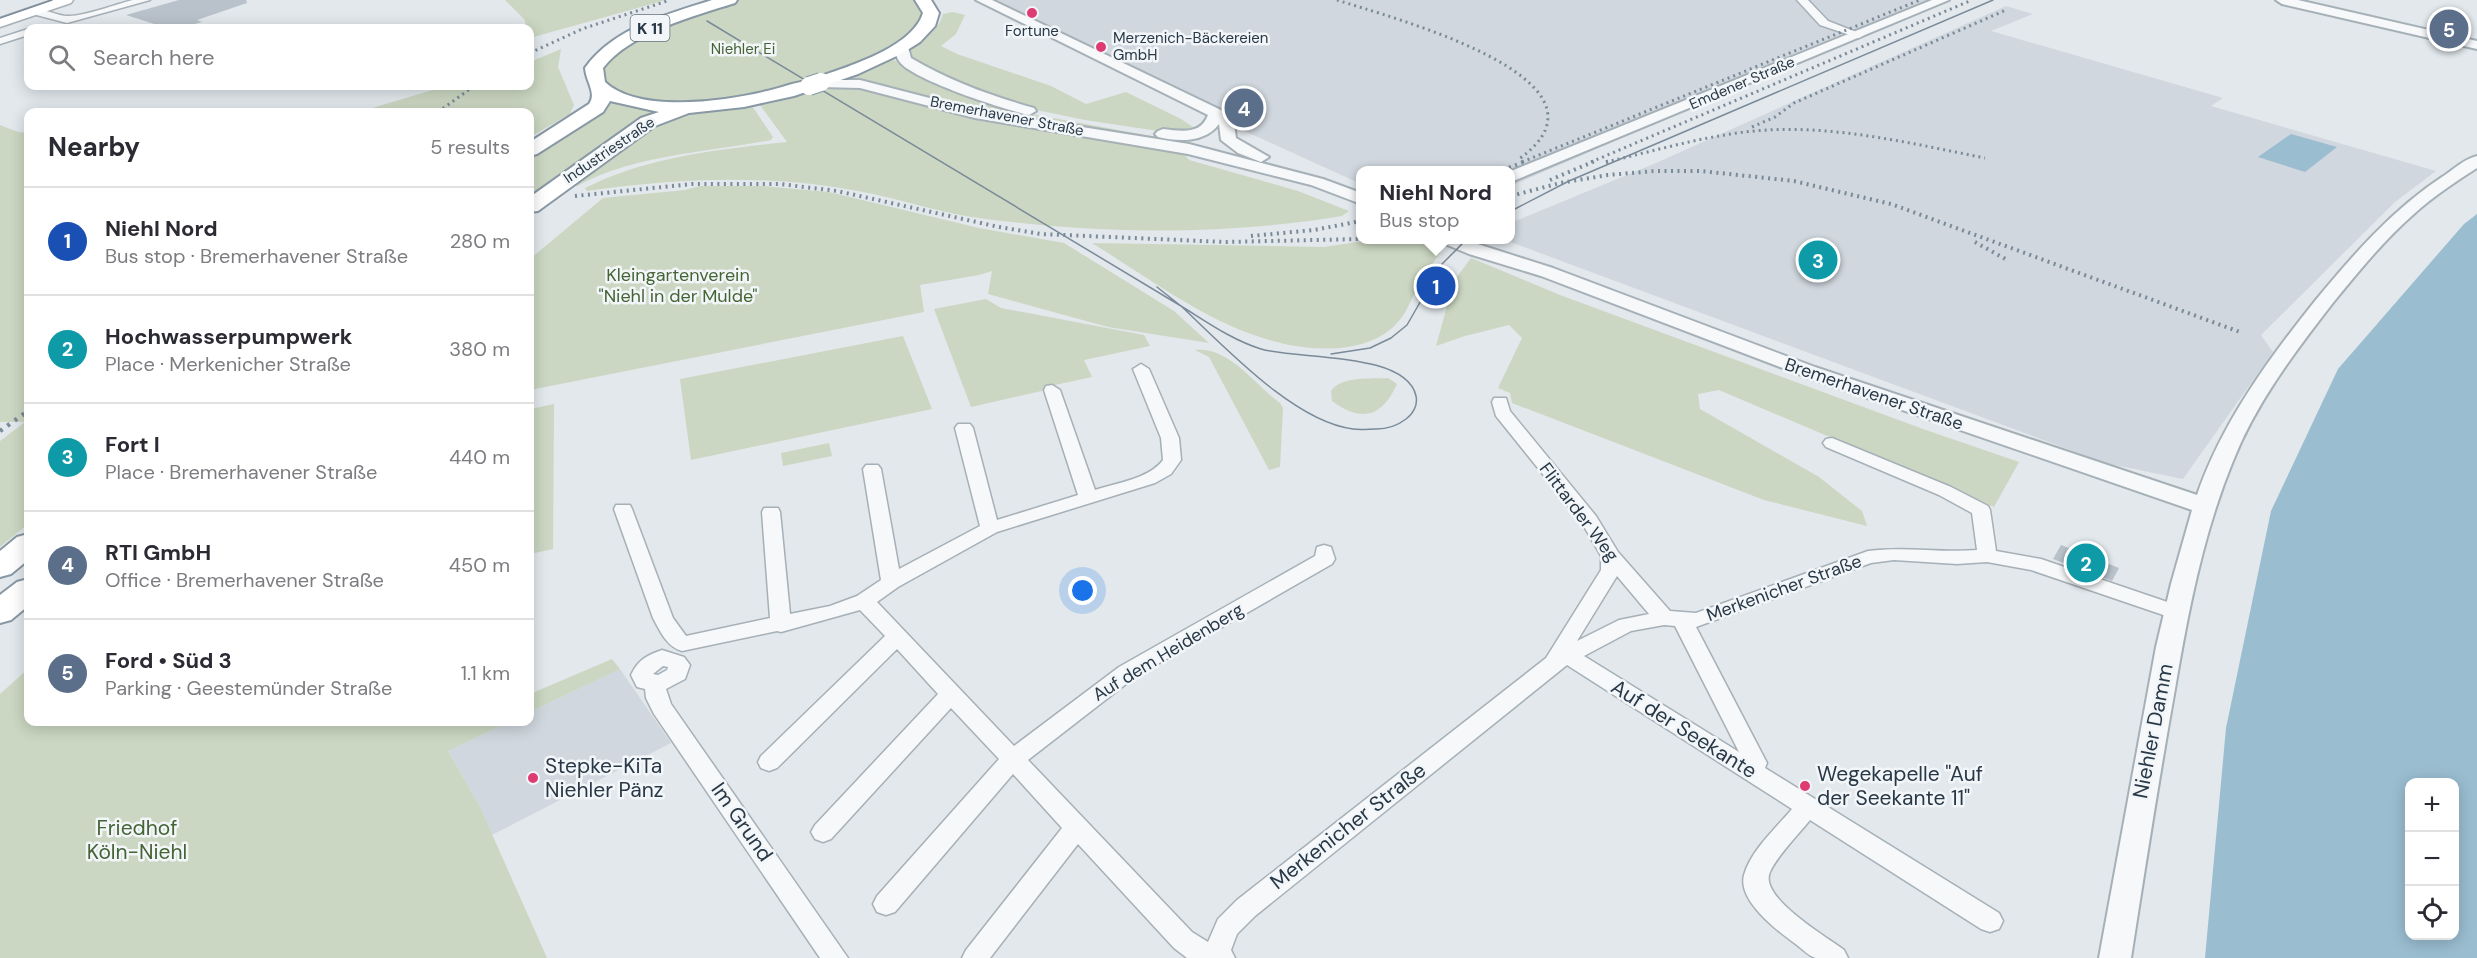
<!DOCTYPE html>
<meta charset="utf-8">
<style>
:root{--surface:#fff;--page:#f2f2f3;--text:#2b2b33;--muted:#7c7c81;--line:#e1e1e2;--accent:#111827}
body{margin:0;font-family:"DM Sans",sans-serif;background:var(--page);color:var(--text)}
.controls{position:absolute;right:18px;bottom:18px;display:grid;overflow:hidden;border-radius:12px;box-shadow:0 3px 15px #0003}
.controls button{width:54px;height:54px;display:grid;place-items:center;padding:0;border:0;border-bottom:2px solid var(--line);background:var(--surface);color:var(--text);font:30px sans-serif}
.you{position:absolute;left:1083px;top:591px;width:21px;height:21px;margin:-15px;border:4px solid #fff;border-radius:50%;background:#1a73e8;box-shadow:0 0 0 9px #1a73e833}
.badge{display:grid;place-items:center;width:39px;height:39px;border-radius:50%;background:var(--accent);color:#fff;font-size:20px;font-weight:700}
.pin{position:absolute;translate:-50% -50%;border:3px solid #fff;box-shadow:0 2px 6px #0006}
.popup{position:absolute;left:1356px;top:166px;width:159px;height:78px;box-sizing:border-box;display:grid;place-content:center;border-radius:12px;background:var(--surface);filter:drop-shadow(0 2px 4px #0005);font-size:20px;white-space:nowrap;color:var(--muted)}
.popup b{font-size:22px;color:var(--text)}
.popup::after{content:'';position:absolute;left:50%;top:100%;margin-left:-12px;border:12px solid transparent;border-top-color:var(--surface)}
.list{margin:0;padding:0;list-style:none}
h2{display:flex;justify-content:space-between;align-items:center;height:78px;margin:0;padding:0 24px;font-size:26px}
h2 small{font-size:20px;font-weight:400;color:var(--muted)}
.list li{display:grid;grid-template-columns:39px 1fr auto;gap:18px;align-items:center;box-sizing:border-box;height:108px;padding:0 24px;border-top:2px solid var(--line)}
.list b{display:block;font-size:22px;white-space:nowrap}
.list p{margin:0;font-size:20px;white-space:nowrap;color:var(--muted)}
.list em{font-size:20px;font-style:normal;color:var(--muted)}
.icon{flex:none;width:33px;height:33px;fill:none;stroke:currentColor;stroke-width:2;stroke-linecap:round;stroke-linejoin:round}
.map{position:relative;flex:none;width:2477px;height:958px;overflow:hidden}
.search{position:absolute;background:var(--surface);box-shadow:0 3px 15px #0003;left:24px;top:24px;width:510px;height:66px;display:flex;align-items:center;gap:15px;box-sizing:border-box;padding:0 21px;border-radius:12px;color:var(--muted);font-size:22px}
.panel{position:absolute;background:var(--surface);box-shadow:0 3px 15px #0003;left:24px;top:108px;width:510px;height:618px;border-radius:12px}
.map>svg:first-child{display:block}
.built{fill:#d0d7de}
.green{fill:#cbd7c2}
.water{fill:#9abdd0;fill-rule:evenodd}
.building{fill:#b9c2cb}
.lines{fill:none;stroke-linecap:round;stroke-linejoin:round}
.minor-casing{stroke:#a6b0b7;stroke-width:3}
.tertiary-casing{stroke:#a6b0b7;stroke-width:4}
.secondary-casing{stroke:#a6b0b7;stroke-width:3}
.trunk-casing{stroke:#8898a4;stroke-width:4}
.minor{fill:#f6f8fa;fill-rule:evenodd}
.tertiary{fill:#f6f8fa;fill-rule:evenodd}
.secondary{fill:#fff;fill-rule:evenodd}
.trunk{fill:#fff;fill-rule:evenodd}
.tram{stroke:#7a8a98;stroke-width:1.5}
.rail-far2{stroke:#7a8a98;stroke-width:3;stroke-dasharray:2 4;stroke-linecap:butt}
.rail-far1{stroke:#7a8a98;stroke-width:4;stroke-dasharray:2 4.5;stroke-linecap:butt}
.rail{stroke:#7a8a98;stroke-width:4.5;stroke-dasharray:3 6;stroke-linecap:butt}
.trunk-bridge-casing{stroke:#8898a4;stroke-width:20;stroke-linecap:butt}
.trunk-bridge{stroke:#fff;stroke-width:18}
.poi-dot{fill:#dd3b71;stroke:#f2f6f9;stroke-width:2}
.labels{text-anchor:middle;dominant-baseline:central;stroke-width:5;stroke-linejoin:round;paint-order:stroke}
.far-poi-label{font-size:15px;fill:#283846;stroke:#f2f6f9}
.far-park-label{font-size:15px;fill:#456434;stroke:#f2f6f9}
.far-street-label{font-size:15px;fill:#283846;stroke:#f2f6f9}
.shield{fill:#f2f6f9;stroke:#65717c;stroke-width:1.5}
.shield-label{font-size:16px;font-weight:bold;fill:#283846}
.park-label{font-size:18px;fill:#456434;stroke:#f2f6f9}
.street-label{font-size:18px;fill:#283846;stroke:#f2f6f9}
.near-street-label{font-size:21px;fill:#283846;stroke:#f2f6f9}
.near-poi-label{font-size:21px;fill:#283846;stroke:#f2f6f9;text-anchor:start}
.near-park-label{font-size:21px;fill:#456434;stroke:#f2f6f9}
</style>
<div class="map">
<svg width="2477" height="958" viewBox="0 0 2477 958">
<rect width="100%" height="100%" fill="#e2e8ec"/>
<path class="built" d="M994,0H1940L1511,186V170H1361V184L1249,133Z
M2006,6L2033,14L1991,31L2223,98L2211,106L2436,171L2395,202L2261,335L2273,352L2183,479L2105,463L1505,240H1511V223L1656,163Z
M620,669L671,743L492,835L479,805L448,751L509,722H530V712Z"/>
<path class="green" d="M505,0H666L530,38V28H527L524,19Z
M737,0H917L925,8L921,28L875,58L803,84L717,103H660L624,96L604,84L601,65L623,45L702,10Z
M953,12L965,15L956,34L941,46L957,54L1051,86L1086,104L1126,92L1181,119L1199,131L1171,133L1085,120L1027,108L956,82L911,59L909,54C917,38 938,34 943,14Z
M561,49L558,67L574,105L570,114L530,137V112H359L446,86H530V62Z
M892,59L912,69L1026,113L1194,144L997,116L848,79Z
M860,87L1188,152L1186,156L1189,160L1298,191L1349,211L1342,216L1330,218C1217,235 1100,234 986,219C943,214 901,199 858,191C768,174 677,178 587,191L585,188C646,157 719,149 787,142L760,105L832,88Z
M612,103L658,113L530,201V155Z
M752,106L773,137L771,140C706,153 637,154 577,186L571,184L657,121L688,112Z
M0,125L18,132L28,133V524L0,547V441L25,422H0Z
M700,186H763L829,192L979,228L1064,243L1174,311L1209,343L1108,327L988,294L992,271L979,275L920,285L924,312L530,390V259L603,198L685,190Z
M1371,240H1419L1438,247L1440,253C1433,263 1426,272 1420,283C1413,295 1407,313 1397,323C1383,339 1360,346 1340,348C1247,355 1167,289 1092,243L1324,247Z
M1471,258L1560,295L1923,429L2019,462L1994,507L1719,390L1698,394L1700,409L1819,477L1862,511L1867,526L1764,500L1512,403L1510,393L1498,388L1522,338L1509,325L1465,336L1436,346L1454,281Z
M986,299L1001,308L1144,335L1150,346L1084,360L1092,377L1055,385V388L971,407L934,309Z
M903,336L932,409L691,460L680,379Z
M1195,350C1229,346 1255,385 1280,403L1283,408L1280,467L1269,470L1209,357Z
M1388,378L1397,384C1382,417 1362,423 1332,401L1331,391C1341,376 1371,379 1388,378Z
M554,404L553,549L530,554V409Z
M829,443L832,456L783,466L781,453Z
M612,659L620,669L530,712V694Z
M28,669V722H509L448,751L479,805L547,958H0V694Z"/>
<path class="water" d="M2291,134L2337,147L2305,172L2258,157Z
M2477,214V958H2205L2226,728L2271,511L2338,369L2464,224ZM2410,782H2454V936H2410Z"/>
<path class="building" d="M179,0H246L247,3L197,20L202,22L180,28H167L126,15Z
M2061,545L2119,568L2112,581L2053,559Z"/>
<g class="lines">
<g class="minor-casing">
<path id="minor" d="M133,0H150L67,23L25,12C37,3 56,17 69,16C86,16 116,4 133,0Z
M1797,0H1808L1828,21L1864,35L1859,38L1820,25Z
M28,29V35L0,44V38Z
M1141,364L1149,369L1179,438L1181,460L1171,474L1155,483L997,532L898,587L877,602L1014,746L1119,667L1315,556L1317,547L1324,545L1331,547L1335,559L1332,564L1135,677L1028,760L1192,932L1208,942L1218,919L1237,900L1546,658L1601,570V556L1582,523L1496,416L1492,402L1494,398H1506L1510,411L1596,516L1618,552L1670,611L1696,613L1868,551C1904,546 1940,553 1977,550L1972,513L1939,495L1826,447L1823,443L1826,439L1832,438L1951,487L1988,506L1990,510L1996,551L2041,559L2182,607L2185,612L2182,617L2175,619L2031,570L1987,562L1957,564L1894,560L1871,563L1696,627L1767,763L1765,768L1999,913L2003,921L1999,929L1990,932L1981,929L1810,820C1798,835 1777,856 1770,872C1758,897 1827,937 1844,950L1848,958C1838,958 1825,958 1816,958C1810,957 1802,949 1797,945C1779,932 1737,901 1744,875C1751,850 1776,828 1792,809L1567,665L1255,916L1237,934L1231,950L1235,958H1187L1174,948L1078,844L990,958H962L966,950L1062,828L1013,774L895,912L886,915L877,912L873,904L877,896L999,759L951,708L831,839L823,842L815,839L811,832L815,825L938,694L897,649L777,768L769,771L761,768L758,762L761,756L885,636L860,610L781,632L777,631L682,651C667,647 660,631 653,618L614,509L616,505H630L632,509L673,618L686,636L770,618L762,512L764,508H778L780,512L790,614L830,606L857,596L881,580L863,469L866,465H878L881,469L899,569L980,526L955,428L958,424H970L973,428L997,520L1078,495L1044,390L1046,386L1052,385L1060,390L1095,490C1116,483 1149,479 1163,460L1161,438L1133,369ZM1617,576L1649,614L1619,620L1577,641ZM1664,625L1675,626L1739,752L1584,656L1631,631Z
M662,650L684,657L690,665L685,679L666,689L671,704L848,958H820L654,714L646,698L645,689L637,687L631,675C638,660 647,655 662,650ZM663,666L668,667L667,670L658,675L653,674Z"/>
</g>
<g class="tertiary-casing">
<path id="tertiary" d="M976,0H992L1221,110L1234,123L1236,138L1269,157L1261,162L1238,153L1221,140L1219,124C1205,143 1178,142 1158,137L1155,134L1158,131L1163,129C1181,131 1201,135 1208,115Z
M1932,0H1949L1511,182V171Z
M2276,0H2298L2477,41V49L2282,4Z
M901,43L908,47L911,58C950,81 991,96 1034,108L1036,111L1029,115C1005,110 910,79 899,61C896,57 895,51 894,47Z
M825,80H860L976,110L1189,144L1323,179L1361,193V204L1311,185L1188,154L975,118L860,88L820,87L818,84L820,81Z
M2477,156V168C2455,182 2434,196 2415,213C2384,240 2358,272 2332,304C2294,353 2256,403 2233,461C2203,534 2188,612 2175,689C2159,778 2145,868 2131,958H2099L2156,647L2171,584L2192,510L1801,375L1541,276L1469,254L1445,244L1442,240H1465L1553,268L1815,367L2197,495C2222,423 2267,361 2315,301C2353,255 2392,210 2442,177C2453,170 2464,159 2477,156Z"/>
</g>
<g class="secondary-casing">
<path id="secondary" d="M53,0H73L71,3L0,27V18Z"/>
</g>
<g class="trunk-casing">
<path id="trunk" d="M712,0H737L735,3C694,16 630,33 603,68L605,82C639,114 725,101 767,91C781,88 799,80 812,81L815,78C847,67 912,48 923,13L915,0H931L939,13L935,26L920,42L901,54L858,74L794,96L744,107L689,113L655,126L538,211L530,212V197L641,118L659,112L610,101L603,112L537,154L530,156V142L589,104C597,93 586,82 585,68C613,28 668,14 712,0Z
M28,534V560L11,574L0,577V551L17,537Z
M28,579V606L11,620L0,623V595L17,582Z"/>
</g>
<use href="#minor" class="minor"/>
<use href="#tertiary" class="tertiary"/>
<use href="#secondary" class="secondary"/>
<use href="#trunk" class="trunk"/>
<path class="tram" d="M0,18L52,0
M707,21L1181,306
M1511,211L1569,181L1993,0
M1157,287L1181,306
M1181,306C1207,322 1232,340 1261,349C1297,360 1406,351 1416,396C1418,405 1413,414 1406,419C1397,426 1387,429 1376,429C1369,429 1361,430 1353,429C1294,422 1224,346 1181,306Z
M1331,354L1370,348L1391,338L1407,325L1442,264L1466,240"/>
<path class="rail-far2" d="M1337,0C1385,16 1631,79 1519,159
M530,53L582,29L670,0
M438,112L474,86
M1752,127L1775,117L1794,103L2006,10
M1522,162L1920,0
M1591,162L1972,0
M1606,162C1659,150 1713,133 1768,130C1840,126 1914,144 1985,158"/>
<path class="rail-far1" d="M1606,162L1611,161
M1503,170L1526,161
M1550,180L1595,161
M575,196L692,184H780L837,191L999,227L1041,234L1225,242L1361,239
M1511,196L1560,183L1608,175L1655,171H1701L1794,181L1891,204L2240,332
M1251,236L1314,230L1361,221
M1975,242L2009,261"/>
<path class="rail" d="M0,431L28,411"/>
<g class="trunk-bridge-casing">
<path id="trunk-bridge" d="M809,86L821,82"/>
</g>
<use href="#trunk-bridge" class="trunk-bridge"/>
</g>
<g class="poi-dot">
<circle cx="1032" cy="13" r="6"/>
<circle cx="1101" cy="47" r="6"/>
<circle cx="533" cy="778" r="6"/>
<circle cx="1805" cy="786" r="6"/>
</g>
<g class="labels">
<g class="far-poi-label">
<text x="1032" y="31">Fortune</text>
<text x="1113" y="38" text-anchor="start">Merzenich-Bäckereien<tspan x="1113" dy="17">GmbH</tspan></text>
</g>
<g class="far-park-label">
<text x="743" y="49">Niehler Ei</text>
</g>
<g class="far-street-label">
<text transform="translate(1742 83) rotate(-23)">Emdener Straße</text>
<text transform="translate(1007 116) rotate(11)">Bremerhavener Straße</text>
<text transform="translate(609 150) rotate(-34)">Industriestraße</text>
</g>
<rect class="shield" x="630.5" y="15" width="39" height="26" rx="4.5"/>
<g class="shield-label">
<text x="650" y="28">K 11</text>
</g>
<g class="park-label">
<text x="678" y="275">Kleingartenverein<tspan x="678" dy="21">"Niehl in der Mulde"</tspan></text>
</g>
<g class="street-label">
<text transform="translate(1874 394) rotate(19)">Bremerhavener Straße</text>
<text transform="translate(1579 512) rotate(53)">Flittarder Weg</text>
<text transform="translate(1784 588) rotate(-20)">Merkenicher Straße</text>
<text transform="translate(1168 652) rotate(-31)">Auf dem Heidenberg</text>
</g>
<g class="near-street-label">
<text transform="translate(1684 729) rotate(32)">Auf der Seekante</text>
<text transform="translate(2153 731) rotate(-79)">Niehler Damm</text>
<text transform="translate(742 822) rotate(55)">Im Grund</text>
<text transform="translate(1348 826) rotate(-38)">Merkenicher Straße</text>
</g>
<g class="near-poi-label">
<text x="545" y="766">Stepke-KiTa<tspan x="545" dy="24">Niehler Pänz</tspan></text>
<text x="1817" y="774">Wegekapelle "Auf<tspan x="1817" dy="24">der Seekante 11"</tspan></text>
</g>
<g class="near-park-label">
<text x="137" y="828">Friedhof<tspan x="137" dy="24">Köln-Niehl</tspan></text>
</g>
</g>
</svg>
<div class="controls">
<button>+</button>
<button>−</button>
<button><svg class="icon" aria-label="locate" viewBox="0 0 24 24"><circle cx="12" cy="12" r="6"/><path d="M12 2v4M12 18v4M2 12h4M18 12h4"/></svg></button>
</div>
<div class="you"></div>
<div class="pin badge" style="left:1436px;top:286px;background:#1a4fb4">1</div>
<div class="popup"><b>Niehl Nord</b>Bus stop</div>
<div class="pin badge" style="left:2086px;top:563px;background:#0f9aa8">2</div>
<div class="pin badge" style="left:1818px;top:260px;background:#0f9aa8">3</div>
<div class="pin badge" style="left:1244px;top:108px;background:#5c6f8a">4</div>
<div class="pin badge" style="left:2449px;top:29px;background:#5c6f8a">5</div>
<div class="search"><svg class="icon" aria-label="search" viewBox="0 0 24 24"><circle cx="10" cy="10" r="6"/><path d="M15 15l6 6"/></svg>Search here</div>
<section class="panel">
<h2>Nearby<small>5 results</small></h2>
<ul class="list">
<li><span class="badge" style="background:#1a4fb4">1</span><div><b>Niehl Nord</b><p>Bus stop · Bremerhavener Straße</p></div><em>280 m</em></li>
<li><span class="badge" style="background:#0f9aa8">2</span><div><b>Hochwasserpumpwerk</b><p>Place · Merkenicher Straße</p></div><em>380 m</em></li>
<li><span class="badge" style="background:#0f9aa8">3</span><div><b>Fort I</b><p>Place · Bremerhavener Straße</p></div><em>440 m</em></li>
<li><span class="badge" style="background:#5c6f8a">4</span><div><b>RTI GmbH</b><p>Office · Bremerhavener Straße</p></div><em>450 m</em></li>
<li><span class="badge" style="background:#5c6f8a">5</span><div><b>Ford • Süd 3</b><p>Parking · Geestemünder Straße</p></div><em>1.1 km</em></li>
</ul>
</section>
</div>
